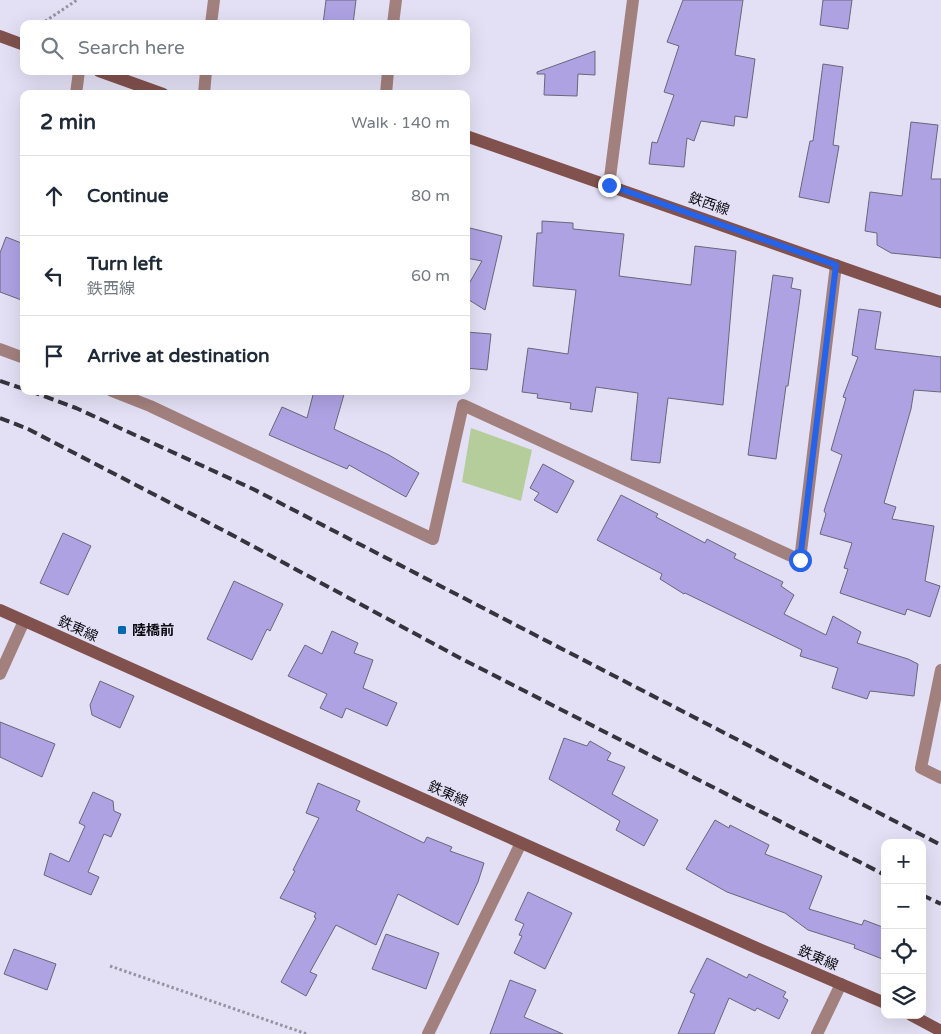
<!DOCTYPE html>
<meta charset="utf-8">
<style>
:root{--surface:#fff;--page:#f6f6f7;--text:#1f2937;--muted:#747a83;--line:#e0e1e3}
body{margin:0;font-family:"Varela Round","Noto Sans JP",sans-serif;background:var(--page);color:var(--text)}
.controls{position:absolute;right:15px;bottom:15px;display:grid;overflow:hidden;border-radius:10px;box-shadow:0 5px 20px #0002}
.controls button{width:45px;height:45px;display:grid;place-items:center;padding:0;border:0;border-bottom:1px solid var(--line);background:var(--surface);color:var(--text);font:25px sans-serif}
.stop{position:absolute;width:15px;height:15px;margin:-11px;border:4px solid #2563eb;border-radius:50%;background:#fff}
.stop.end{background:#2563eb;border-color:#fff;box-shadow:0 1px 5px #0008}
.list{margin:0;padding:0;list-style:none}
h2{display:flex;justify-content:space-between;align-items:center;height:65px;margin:0;padding:0 20px;font-size:21px}
h2 small{font-size:16px;font-weight:400;color:var(--muted)}
.list li{display:grid;grid-template-columns:32px 1fr auto;gap:15px;align-items:center;box-sizing:border-box;height:80px;padding:0 20px;border-top:1px solid var(--line)}
.list b{display:block;font-size:19px;white-space:nowrap}
.list p{margin:0;font-size:16px;white-space:nowrap;color:var(--muted)}
.list em{font-size:16px;font-style:normal;color:var(--muted)}
.icon{flex:none;width:28px;height:28px;fill:none;stroke:currentColor;stroke-width:2;stroke-linecap:round;stroke-linejoin:round}
.map{position:relative;flex:none;width:941px;height:1034px;overflow:hidden}
.search{position:absolute;background:var(--surface);box-shadow:0 5px 20px #0002;left:20px;top:20px;width:450px;height:55px;display:flex;align-items:center;gap:12px;box-sizing:border-box;padding:0 18px;border-radius:10px;color:var(--muted);font-size:19px}
.panel{position:absolute;background:var(--surface);box-shadow:0 5px 20px #0002;left:20px;top:90px;width:450px;height:305px;border-radius:10px}
.map>svg:first-child{display:block}
.green{fill:#b5cd9b}
.building{fill:#aea2e3;stroke:#696779}
.lines{fill:none;stroke-linecap:round;stroke-linejoin:round}
.path{stroke:#9593a3;stroke-width:3;stroke-dasharray:2.5 2.5;stroke-linecap:butt}
.street{stroke:#a2807d;stroke-width:12}
.secondary{stroke:#80514d;stroke-width:12}
.rail{stroke:#35343e;stroke-width:4;stroke-dasharray:10 5;stroke-linecap:butt}
.route{stroke:#2563eb;stroke-width:6}
.poi-dot{fill:#0067b3;stroke:#e3e0f5;stroke-width:2}
.labels{text-anchor:middle;dominant-baseline:central;stroke-width:4;stroke-linejoin:round;paint-order:stroke}
.street-label{font-size:14px;fill:#0b0a11;stroke:#e3e0f5}
.poi-label{font-size:14px;font-weight:bold;fill:#0b0a11;stroke:#e3e0f5;text-anchor:start}
</style>
<div class="map">
<svg width="941" height="1034" viewBox="0 0 941 1034">
<rect width="100%" height="100%" fill="#e3e0f5"/>
<path class="green" d="M471,428L532,450L521,501L462,482Z"/>
<path class="building" d="M326,0H356L353,24H323Z
M683,0H743L735,55L755,59L747,118L735,116L734,126L701,121L694,141L687,138L684,167L649,164L652,142L657,143L674,95L664,92L679,46L667,42Z
M823,0H852L848,29L820,25Z
M595,51V75L578,74L577,96L544,95L545,74H537V72Z
M823,64L843,67L833,145L839,146L829,203L799,197L810,141H813Z
M911,122L938,125L931,179H941V258L891,253L877,245V233L865,231L870,192L902,196Z
M542,221L573,223V229L624,234L619,276L691,285L695,246L736,251L723,405L668,398L660,463L631,460L638,393L596,387L592,412L570,409L571,403L537,398L538,394L522,392L528,348L568,354L576,290L533,286L537,233H542Z
M466,227L502,236L485,310L466,298V289L482,261L466,258Z
M6,237L24,244V301L0,292V253Z
M773,275L793,278L791,288L801,290L788,386H786L776,459L748,455Z
M859,309L881,312L875,349L941,357V392L914,390L911,409L884,503L896,507L892,519L934,526L925,581L940,586L930,617L907,609L905,615L840,593L848,569L844,568L852,543L820,534L826,514L824,511L842,455L831,450L846,398L843,397L858,357L852,355Z
M466,332L491,334L487,370L466,368Z
M314,391H345L334,429L389,455L419,473L406,497L349,465L347,469L269,435L282,407L307,418Z
M543,464L574,481L557,513L534,500L539,493L530,488Z
M621,495L658,514L656,517L705,543L707,539L736,554L734,558L783,582L781,586L794,595L784,614L826,635L833,616L861,632L857,643L908,659L918,664L914,696L870,691L867,699L832,688L838,668L800,656L802,650L685,593L684,594L660,579L662,574L597,540Z
M63,533L91,546L68,595L40,583Z
M234,581L283,604L270,631L267,629L252,660L207,639Z
M332,631L358,643L354,653L373,660L363,688L397,703L387,726L346,708L342,718L320,708L327,694L288,676L305,645L322,654Z
M100,681L134,696L120,728L92,715L90,705Z
M0,722L55,744L42,777L0,757Z
M564,738L587,746L590,741L611,753L607,760L625,767L612,794L658,820L644,846L616,830L620,821L549,779Z
M318,783L360,801L356,810L424,843L427,837L452,847L450,851L484,863L478,882L458,925L398,894L376,945L336,925L310,972L317,975L306,996L281,982L316,918L314,917L316,913L280,898L295,871L293,870L319,818L306,813Z
M93,792L113,801L114,811L121,814L111,837L104,834L88,872L99,877L91,895L44,875L50,853L69,862L85,826L79,823Z
M715,820L729,828L730,825L769,845L765,854L822,876L809,909L862,925L864,920L885,928V960L854,948L855,945L808,930L785,913L727,892L686,869Z
M528,892L572,913L545,969L514,953L522,936L519,935L524,924L515,920Z
M386,934L439,953L426,989L372,969Z
M14,949L56,964L47,990L4,974Z
M707,958L747,978L749,974L786,992L783,997L788,1000L779,1019L757,1008L755,1011L729,998L714,1034H678L695,994L690,992Z
M510,980L536,990L524,1017L563,1034H490Z"/>
<g class="lines">
<path class="path" d="M41,24L77,0
M110,966L307,1034"/>
<path class="street" d="M211,24L214,0
M393,24L396,0
M76,94L79,71
M204,94L206,71
M386,94L388,71
M609,185L633,0
M0,349L24,358
M112,391L150,406L433,539L463,405L800,560L836,265
M941,670L921,768L941,778
M0,674L24,621
M428,1034L521,843
M817,1034L841,984"/>
<path class="secondary" d="M0,36L24,45
M99,71L163,94
M466,136L941,302
M0,610L759,949L885,1003
M911,1015L941,1031"/>
<path class="rail" d="M0,381L24,389
M30,391L76,408L253,489L941,845
M0,418L28,429L236,537L462,659L885,875
M922,895L941,904"/>
</g>
<g class="lines">
<path class="route" d="M609,185L836,265L800,560"/>
</g>
<rect class="poi-dot" x="117" y="625" width="10" height="10" rx="2.5"/>
<g class="labels">
<g class="street-label">
<text transform="translate(709 204) rotate(19)">鉄西線</text>
<text transform="translate(78 629) rotate(24)">鉄東線</text>
<text transform="translate(448 794) rotate(24)">鉄東線</text>
<text transform="translate(818 958) rotate(23)">鉄東線</text>
</g>
<g class="poi-label">
<text x="132" y="630">陸橋前</text>
</g>
</g>
</svg>
<div class="controls">
<button>+</button>
<button>−</button>
<button><svg class="icon" aria-label="locate" viewBox="0 0 24 24"><circle cx="12" cy="12" r="6"/><path d="M12 2v4M12 18v4M2 12h4M18 12h4"/></svg></button>
<button><svg class="icon" aria-label="layers" viewBox="0 0 24 24"><path d="M12 4l9 5-9 5-9-5zM3 14l9 5 9-5"/></svg></button>
</div>
<div class="stop" style="left:800px;top:560px"></div>
<div class="stop end" style="left:609px;top:185px"></div>
<div class="search"><svg class="icon" aria-label="search" viewBox="0 0 24 24"><circle cx="10" cy="10" r="6"/><path d="M15 15l6 6"/></svg>Search here</div>
<section class="panel">
<h2>2 min<small>Walk · 140 m</small></h2>
<ul class="list">
<li><svg class="icon" aria-label="ahead" viewBox="0 0 24 24"><path d="M12 20V5M6 11l6-6 6 6"/></svg><div><b>Continue</b></div><em>80 m</em></li>
<li><svg class="icon" aria-label="left" viewBox="0 0 24 24"><path d="M17 20v-9H6M10 6l-5 5 5 5"/></svg><div><b>Turn left</b><p>鉄西線</p></div><em>60 m</em></li>
<li><svg class="icon" aria-label="arrive" viewBox="0 0 24 24"><path d="M6 21V4h12l-3 4 3 4H6"/></svg><div><b>Arrive at destination</b></div></li>
</ul>
</section>
</div>
